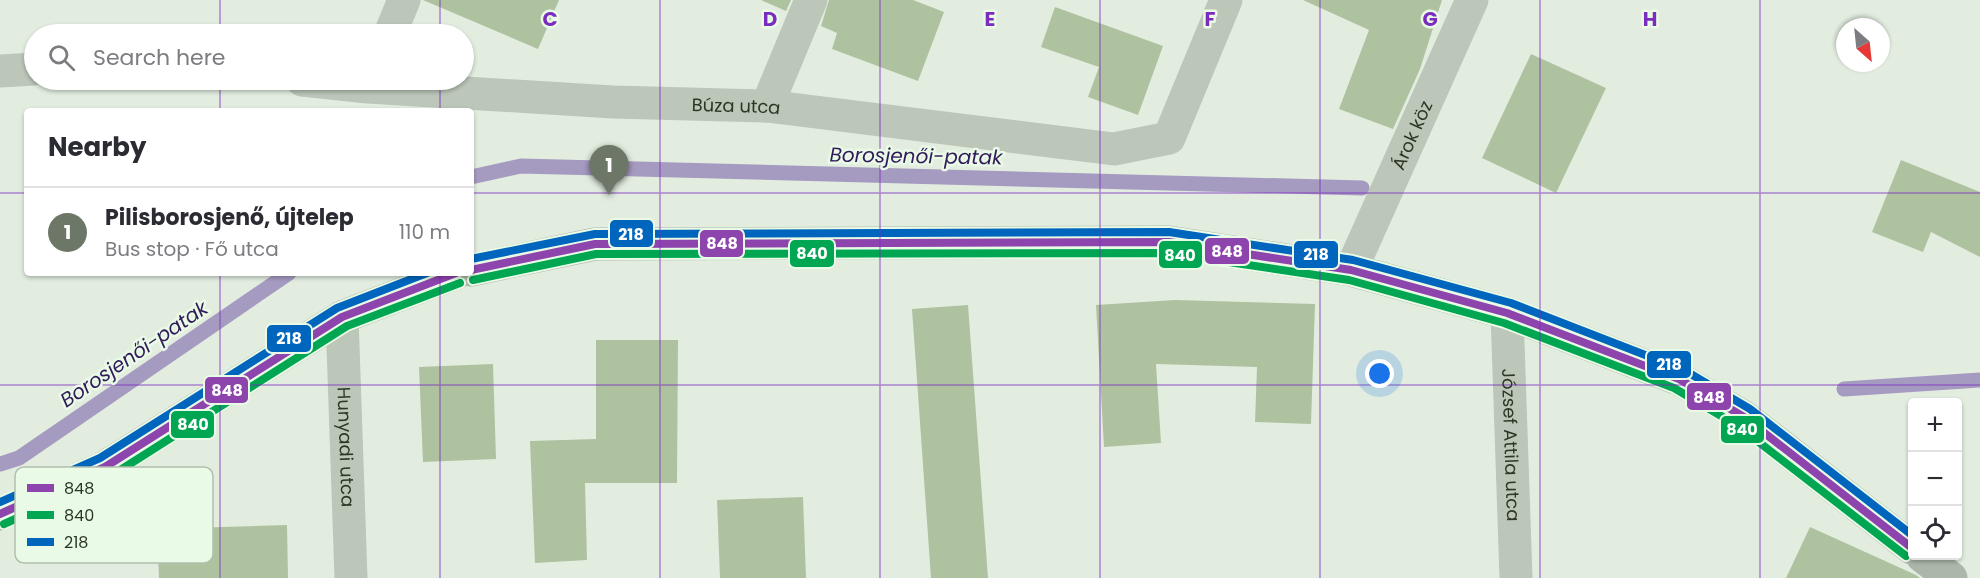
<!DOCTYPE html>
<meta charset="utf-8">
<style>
:root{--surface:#fff;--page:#f2f2f3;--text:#2b2b33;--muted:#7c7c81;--line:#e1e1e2;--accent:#6c7768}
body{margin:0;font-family:Poppins,sans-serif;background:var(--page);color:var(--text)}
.controls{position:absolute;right:18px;bottom:18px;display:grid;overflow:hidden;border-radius:6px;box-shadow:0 2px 4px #0004}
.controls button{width:54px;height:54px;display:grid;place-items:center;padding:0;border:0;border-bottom:2px solid var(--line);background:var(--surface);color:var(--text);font:30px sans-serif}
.compass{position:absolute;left:1836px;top:18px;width:54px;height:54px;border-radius:50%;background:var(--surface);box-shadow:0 2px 4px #0004;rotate:153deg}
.you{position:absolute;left:1380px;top:374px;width:21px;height:21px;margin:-15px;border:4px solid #fff;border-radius:50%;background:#1a73e8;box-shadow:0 0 0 9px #1a73e833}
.badge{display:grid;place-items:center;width:39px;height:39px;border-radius:50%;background:var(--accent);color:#fff;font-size:20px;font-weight:700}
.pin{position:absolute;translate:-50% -50px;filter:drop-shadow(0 2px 3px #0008)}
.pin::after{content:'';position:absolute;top:32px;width:21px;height:18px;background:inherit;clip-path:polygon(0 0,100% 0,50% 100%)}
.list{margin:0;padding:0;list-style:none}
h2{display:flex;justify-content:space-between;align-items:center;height:78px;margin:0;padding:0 24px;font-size:26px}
h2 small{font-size:20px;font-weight:400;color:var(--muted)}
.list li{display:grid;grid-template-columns:39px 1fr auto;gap:18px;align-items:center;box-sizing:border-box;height:90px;padding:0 24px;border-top:2px solid var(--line)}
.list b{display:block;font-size:22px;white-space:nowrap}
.list p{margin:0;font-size:20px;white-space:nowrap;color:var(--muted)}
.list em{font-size:20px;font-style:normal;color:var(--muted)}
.icon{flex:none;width:33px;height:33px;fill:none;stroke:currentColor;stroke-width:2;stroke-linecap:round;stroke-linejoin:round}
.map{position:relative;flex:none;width:1980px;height:578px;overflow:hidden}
.search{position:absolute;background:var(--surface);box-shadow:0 2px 4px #0004;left:24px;top:24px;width:450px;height:66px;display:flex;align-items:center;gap:15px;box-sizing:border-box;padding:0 21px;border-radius:33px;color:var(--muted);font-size:22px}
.panel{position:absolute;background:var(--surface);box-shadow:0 2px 4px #0004;left:24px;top:108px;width:450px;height:168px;border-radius:6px}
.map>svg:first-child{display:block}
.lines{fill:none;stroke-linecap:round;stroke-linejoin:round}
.stream{stroke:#a59ac0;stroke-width:15}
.building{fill:#aec2a0}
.street{stroke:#bcc6b9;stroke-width:33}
.secondary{stroke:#acb7a9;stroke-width:33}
.bus-1-casing{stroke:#e9fae6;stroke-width:12}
.bus-2-casing{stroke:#e9fae6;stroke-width:12}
.bus-3-casing{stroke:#e9fae6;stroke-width:12}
.bus-1{stroke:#8e44ad;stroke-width:8}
.bus-2{stroke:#00a651;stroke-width:8}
.bus-3{stroke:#0065bd;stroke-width:8}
.grid{fill:none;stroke:#7b2cbf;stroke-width:1.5;stroke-opacity:0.55}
.labels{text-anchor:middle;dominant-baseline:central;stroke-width:5;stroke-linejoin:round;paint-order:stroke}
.street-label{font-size:18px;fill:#2d3727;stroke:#e9fae6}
.water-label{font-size:20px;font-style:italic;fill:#321a5b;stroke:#e9fae6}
.key{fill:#e9fae6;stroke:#b1c0ad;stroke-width:1.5}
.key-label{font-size:16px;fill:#2d3727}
.grid-label{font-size:20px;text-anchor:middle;font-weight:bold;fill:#7b2cbf;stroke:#e9fae6;stroke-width:5;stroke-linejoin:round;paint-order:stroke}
.line-badge{stroke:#e9fae6;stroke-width:2}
.badge-label{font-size:16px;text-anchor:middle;font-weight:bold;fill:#fff}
</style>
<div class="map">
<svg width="1980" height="578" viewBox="0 0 1980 578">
<rect width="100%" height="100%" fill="#e2ede0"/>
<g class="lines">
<path class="stream" d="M471,177L521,166L1362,188
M1844,389L1980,380
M0,464L19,458L289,273"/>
</g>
<path class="building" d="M423,0H559L538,49Z
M761,0H791L786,11Z
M829,0H913L944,12L918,81L832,49L837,33L821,26Z
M1303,0H1442L1420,69L1393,129L1339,109L1369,30Z
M1055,7L1163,46L1138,115L1088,97L1099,67L1041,47Z
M1531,54L1606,88L1556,193L1482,158Z
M1901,160L1980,192V257L1931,232L1923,252L1872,232Z
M1175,300L1315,304L1311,424L1255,422L1257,367L1156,364L1161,443L1104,447L1096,305Z
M968,305L988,578H931L912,309Z
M596,340H678L677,483H585L587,560L535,563L530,441L596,439Z
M493,364L496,459L423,462L419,367Z
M803,497L806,578H720L717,500Z
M287,525L288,578H159L157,529Z
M1810,527L1916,575L1920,578H1786Z"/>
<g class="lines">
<g class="street">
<path d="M390,34L404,0"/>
<path d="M0,71L34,69"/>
<path id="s1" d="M302,80L368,87L613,102L767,106L1114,149L1169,138L1226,0"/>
<path d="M767,106L811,0"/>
<path id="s2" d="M1351,270L1472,0"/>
<path id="s3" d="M1507,313L1516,578"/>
<path id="s4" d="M342,317L351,578"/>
</g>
<path class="secondary" d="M471,270L595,244L1169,242L1351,270L1507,313L1679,379L1744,417L1912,548
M0,514L105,467L342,317L456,273
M1922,556L1951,578"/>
<g class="bus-1-casing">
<path id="bus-1" d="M471,270L595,244L1169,242L1351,270L1507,313L1679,379L1744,417L1912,548
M0,514L105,467L342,317L456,273"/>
</g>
<g class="bus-2-casing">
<path id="bus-2" d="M473,280L596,254L1168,253L1349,280L1504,323L1674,388L1738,426L1906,556
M4,524L111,476L347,326L460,283"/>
</g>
<g class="bus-3-casing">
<path id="bus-3" d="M471,259L595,234L1169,232L1353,260L1511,303L1684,370L1750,409L1912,535
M0,502L100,458L337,308L427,273"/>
</g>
<use href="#bus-1" class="bus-1"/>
<use href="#bus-2" class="bus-2"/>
<use href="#bus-3" class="bus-3"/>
</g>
<path class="grid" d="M220,0V34M440,0V34M660,0V578M880,0V578M1100,0V578M1320,0V578M1540,0V578M1760,0V578M220,80V111M440,80V111M0,193H27M471,193H1980M220,273V578M440,273V578M0,385H1980"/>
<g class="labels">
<g class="street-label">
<text stroke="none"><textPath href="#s1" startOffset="435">Búza utca</textPath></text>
<text stroke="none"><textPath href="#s2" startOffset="148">Árok köz</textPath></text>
<text stroke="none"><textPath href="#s3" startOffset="132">József Attila utca</textPath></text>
<text stroke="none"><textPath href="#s4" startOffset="130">Hunyadi utca</textPath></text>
</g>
<g class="water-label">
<text transform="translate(916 156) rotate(1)">Borosjenői-patak</text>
<text transform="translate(134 354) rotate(-34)">Borosjenői-patak</text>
</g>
</g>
<rect x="15" y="467" width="198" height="96" rx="9" class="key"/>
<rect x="27" y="484" width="27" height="8" fill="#8e44ad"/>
<rect x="27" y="511" width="27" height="8" fill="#00a651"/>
<rect x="27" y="538" width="27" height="8" fill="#0065bd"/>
<g class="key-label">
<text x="64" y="494">848</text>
<text x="64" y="521">840</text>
<text x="64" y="548">218</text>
</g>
<g class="grid-label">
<text x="550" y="26">C</text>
<text x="770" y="26">D</text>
<text x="990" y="26">E</text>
<text x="1210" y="26">F</text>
<text x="1430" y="26">G</text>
<text x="1650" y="26">H</text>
</g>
<g class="line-badge">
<rect x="609" y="219" width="45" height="29" rx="6" fill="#0065bd"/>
<rect x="699" y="229" width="45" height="29" rx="6" fill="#8e44ad"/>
<rect x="1204" y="237" width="46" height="28" rx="6" fill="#8e44ad"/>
<rect x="789" y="239" width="46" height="29" rx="6" fill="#00a651"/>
<rect x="1293" y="240" width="46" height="29" rx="6" fill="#0065bd"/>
<rect x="1158" y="240" width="45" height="29" rx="6" fill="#00a651"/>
<rect x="266" y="324" width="46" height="29" rx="6" fill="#0065bd"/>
<rect x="1646" y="350" width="46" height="29" rx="6" fill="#0065bd"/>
<rect x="204" y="376" width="45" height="28" rx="6" fill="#8e44ad"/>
<rect x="1686" y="382" width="46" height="29" rx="6" fill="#8e44ad"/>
<rect x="170" y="410" width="45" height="29" rx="6" fill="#00a651"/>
<rect x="1720" y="415" width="45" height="29" rx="6" fill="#00a651"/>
</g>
<g class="badge-label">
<text x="631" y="240">218</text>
<text x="722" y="249">848</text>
<text x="1227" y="257">848</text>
<text x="812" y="259">840</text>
<text x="1316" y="260">218</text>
<text x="1180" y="261">840</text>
<text x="289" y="344">218</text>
<text x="1669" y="370">218</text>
<text x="227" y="396">848</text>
<text x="1709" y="403">848</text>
<text x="193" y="430">840</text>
<text x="1742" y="435">840</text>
</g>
</svg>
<div class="controls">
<button>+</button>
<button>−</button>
<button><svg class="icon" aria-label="locate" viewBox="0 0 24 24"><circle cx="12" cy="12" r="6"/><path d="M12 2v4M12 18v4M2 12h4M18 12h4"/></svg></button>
</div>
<svg class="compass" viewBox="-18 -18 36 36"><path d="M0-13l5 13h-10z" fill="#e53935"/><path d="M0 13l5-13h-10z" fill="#7c7c81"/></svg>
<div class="you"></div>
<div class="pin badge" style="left:609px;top:195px">1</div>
<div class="search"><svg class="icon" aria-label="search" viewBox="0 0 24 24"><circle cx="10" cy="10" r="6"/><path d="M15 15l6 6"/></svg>Search here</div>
<section class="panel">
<h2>Nearby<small></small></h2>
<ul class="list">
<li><span class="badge">1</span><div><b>Pilisborosjenő, újtelep</b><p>Bus stop · Fő utca</p></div><em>110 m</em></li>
</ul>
</section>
</div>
